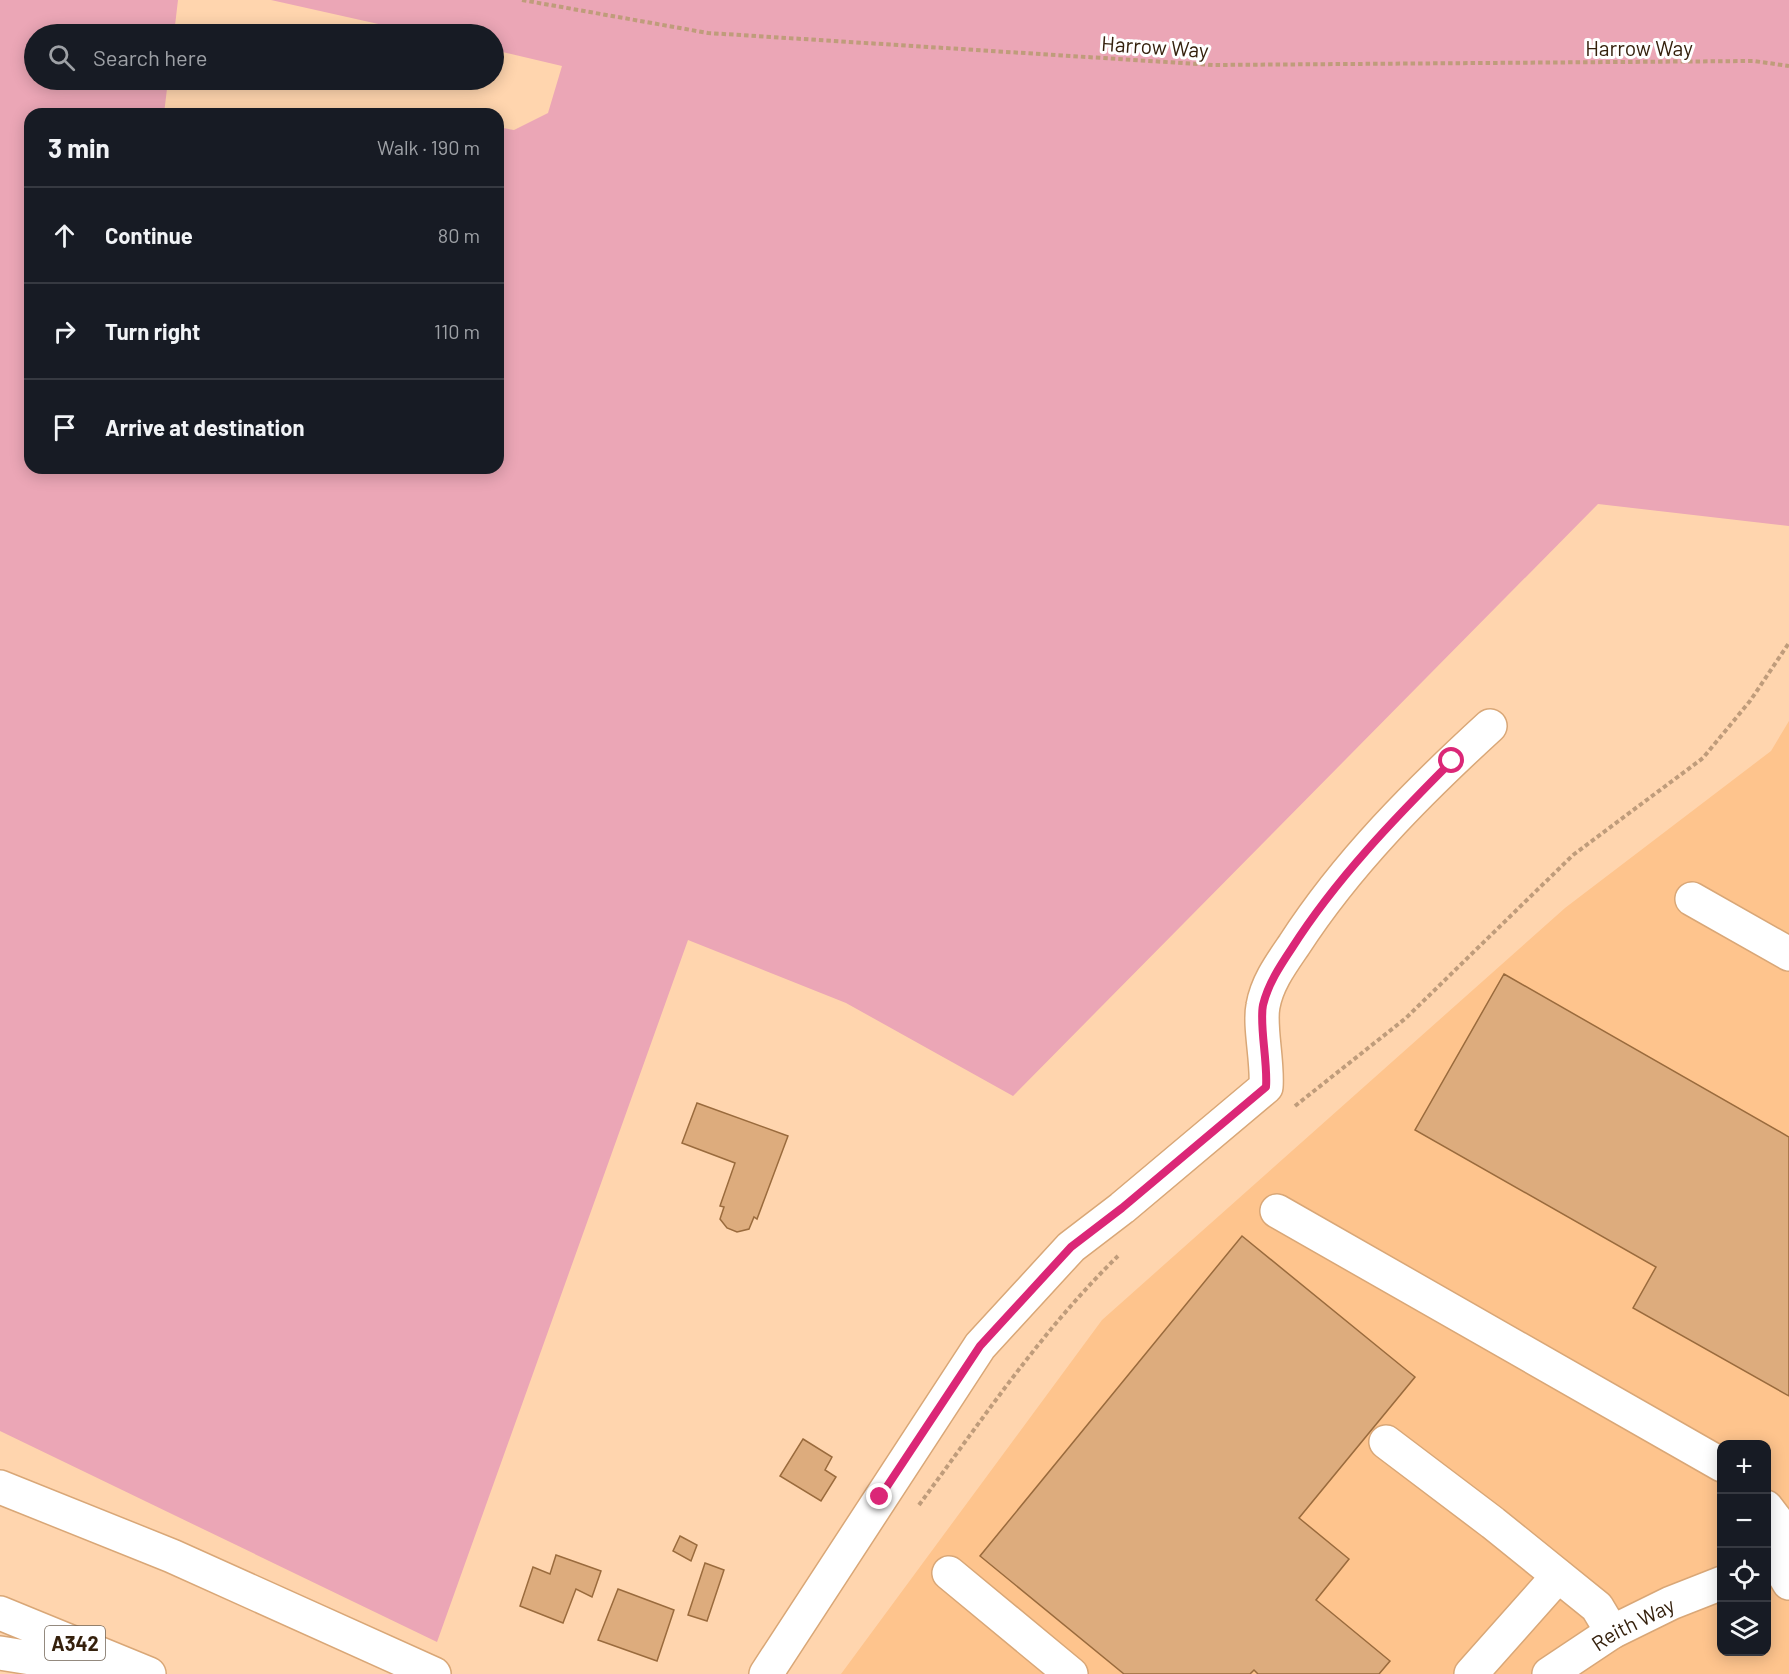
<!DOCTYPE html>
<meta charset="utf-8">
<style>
:root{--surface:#171b24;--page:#242831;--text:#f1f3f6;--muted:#9ea1a6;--line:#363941}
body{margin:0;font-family:Barlow,sans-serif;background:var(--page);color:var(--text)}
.controls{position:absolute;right:18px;bottom:18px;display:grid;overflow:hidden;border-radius:12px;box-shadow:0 3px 15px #0003}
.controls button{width:54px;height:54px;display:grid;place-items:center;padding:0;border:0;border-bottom:2px solid var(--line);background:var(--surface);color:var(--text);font:30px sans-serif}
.stop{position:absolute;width:18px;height:18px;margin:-14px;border:4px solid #db2777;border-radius:50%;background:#fff}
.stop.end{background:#db2777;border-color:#fff;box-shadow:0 2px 6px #0008}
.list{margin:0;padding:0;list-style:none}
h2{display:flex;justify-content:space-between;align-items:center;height:78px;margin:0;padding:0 24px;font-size:26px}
h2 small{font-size:20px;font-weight:400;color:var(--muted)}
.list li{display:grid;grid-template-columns:39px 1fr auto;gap:18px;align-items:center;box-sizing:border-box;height:96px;padding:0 24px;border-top:2px solid var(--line)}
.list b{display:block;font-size:22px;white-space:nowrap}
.list em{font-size:20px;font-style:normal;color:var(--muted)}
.icon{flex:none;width:33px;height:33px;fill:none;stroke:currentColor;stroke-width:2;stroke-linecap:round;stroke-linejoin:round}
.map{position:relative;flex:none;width:1789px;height:1674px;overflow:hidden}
.search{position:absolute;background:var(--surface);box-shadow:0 3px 15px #0003;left:24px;top:24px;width:480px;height:66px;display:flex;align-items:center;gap:15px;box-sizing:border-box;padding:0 21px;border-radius:33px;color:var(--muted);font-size:22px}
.panel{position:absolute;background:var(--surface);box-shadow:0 3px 15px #0003;left:24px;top:108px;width:480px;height:366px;border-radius:18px}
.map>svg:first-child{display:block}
.built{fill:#fec48d;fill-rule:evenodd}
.green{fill:#eba6b6}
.building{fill:#ddac7d;stroke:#9a6b3d;stroke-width:1.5}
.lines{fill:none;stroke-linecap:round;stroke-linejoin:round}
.minor-casing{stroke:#d9a777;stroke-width:36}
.major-casing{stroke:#d9a777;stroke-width:36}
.path{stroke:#bf9c7b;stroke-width:4;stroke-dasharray:4.5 3;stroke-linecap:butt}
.minor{stroke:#fff;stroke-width:33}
.major{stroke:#fff;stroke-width:33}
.route{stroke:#db2777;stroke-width:8}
.labels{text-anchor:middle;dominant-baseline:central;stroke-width:6;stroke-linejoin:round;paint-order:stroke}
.shield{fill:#fff;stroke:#726456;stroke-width:1.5}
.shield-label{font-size:20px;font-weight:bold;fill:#35210d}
.street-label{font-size:21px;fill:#35210d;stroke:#fff}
</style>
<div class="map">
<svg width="1789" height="1674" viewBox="0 0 1789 1674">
<rect width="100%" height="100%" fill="#ffd5ae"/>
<path class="built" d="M1789,721V1674H841L1102,1320L1565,908L1771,751ZM1722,1444H1766V1652H1722Z"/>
<path class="green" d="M0,0H178L174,34H34V80H168L164,114H30V468H498V127L514,130L548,113L562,66L494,50V34H423L271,0H1789V526L1598,504L1013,1096L846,1003L688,940L437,1642L0,1431Z"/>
<path class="building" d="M1504,974L1789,1137V1396L1633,1308L1656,1267L1415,1130Z
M697,1103L788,1136L757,1219L754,1217L749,1229L737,1232L727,1228L720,1219L724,1207L720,1206L735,1163L682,1143Z
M1242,1236L1415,1377L1299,1518L1349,1559L1316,1600L1390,1661L1379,1674H1258L1254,1670L1250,1674H1124L980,1556Z
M803,1439L832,1457L825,1470L836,1477L821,1501L780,1476Z
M680,1536L697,1545L691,1561L673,1551Z
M556,1555L601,1571L592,1597L576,1589L563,1623L520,1606L533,1567L550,1574Z
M705,1563L724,1570L707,1621L688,1615Z
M618,1589L674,1610L657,1661L598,1640Z"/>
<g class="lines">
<g class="minor-casing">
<g id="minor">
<path d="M1692,899L1789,954"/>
<path d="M1277,1211L1722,1465"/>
<path d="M1386,1442L1493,1523L1597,1607L1612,1632"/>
<path d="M0,1487L172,1556L434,1674"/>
<path d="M1766,1507L1789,1537"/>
<path d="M1773,1556L1789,1583"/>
<path d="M949,1573L1071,1674"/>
<path d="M766,1674L980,1346L1071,1247L1122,1208L1266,1087C1268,1062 1259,1026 1263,1006C1267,983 1281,964 1294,945C1347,863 1418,792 1490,726"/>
<path d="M1471,1674L1558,1576"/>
<path id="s1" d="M1549,1674L1612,1632L1671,1603L1722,1583"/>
</g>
</g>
<g class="major-casing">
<path id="major" d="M0,1613L149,1674
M0,1653L106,1670"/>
</g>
<path class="path" d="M522,0L708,33L1213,65L1754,61L1789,66
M1295,1106L1406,1018L1573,855L1703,758L1750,701L1789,643
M919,1505C982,1420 1042,1330 1118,1256"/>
<use href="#minor" class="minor"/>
<use href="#major" class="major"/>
</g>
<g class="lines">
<path class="route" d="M880,1497L980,1346L1071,1247L1122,1208L1266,1087C1268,1063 1259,1024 1263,1005C1268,984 1280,966 1292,948C1336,879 1394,819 1452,761"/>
</g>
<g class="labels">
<rect class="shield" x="45" y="1626" width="60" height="34" rx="4.5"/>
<g class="shield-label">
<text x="75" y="1643">A342</text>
</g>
<g class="street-label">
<text transform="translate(1155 46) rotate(4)">Harrow Way</text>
<text x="1639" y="47">Harrow Way</text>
<text stroke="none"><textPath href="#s1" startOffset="98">Reith Way</textPath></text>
</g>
</g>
</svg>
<div class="controls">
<button>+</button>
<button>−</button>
<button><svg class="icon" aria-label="locate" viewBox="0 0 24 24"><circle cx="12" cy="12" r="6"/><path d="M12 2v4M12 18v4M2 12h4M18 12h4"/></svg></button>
<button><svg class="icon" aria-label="layers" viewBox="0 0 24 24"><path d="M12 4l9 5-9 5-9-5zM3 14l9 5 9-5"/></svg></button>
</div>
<div class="stop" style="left:1452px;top:761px"></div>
<div class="stop end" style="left:880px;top:1497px"></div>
<div class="search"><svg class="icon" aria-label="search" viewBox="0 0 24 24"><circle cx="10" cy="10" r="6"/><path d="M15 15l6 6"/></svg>Search here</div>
<section class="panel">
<h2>3 min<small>Walk · 190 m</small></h2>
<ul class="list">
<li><svg class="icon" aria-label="ahead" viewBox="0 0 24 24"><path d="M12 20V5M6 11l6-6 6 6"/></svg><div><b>Continue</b></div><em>80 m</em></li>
<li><svg class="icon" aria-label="right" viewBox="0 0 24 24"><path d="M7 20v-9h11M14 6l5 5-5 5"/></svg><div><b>Turn right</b></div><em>110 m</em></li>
<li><svg class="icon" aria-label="arrive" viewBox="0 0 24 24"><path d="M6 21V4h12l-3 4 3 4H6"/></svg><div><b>Arrive at destination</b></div></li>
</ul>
</section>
</div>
